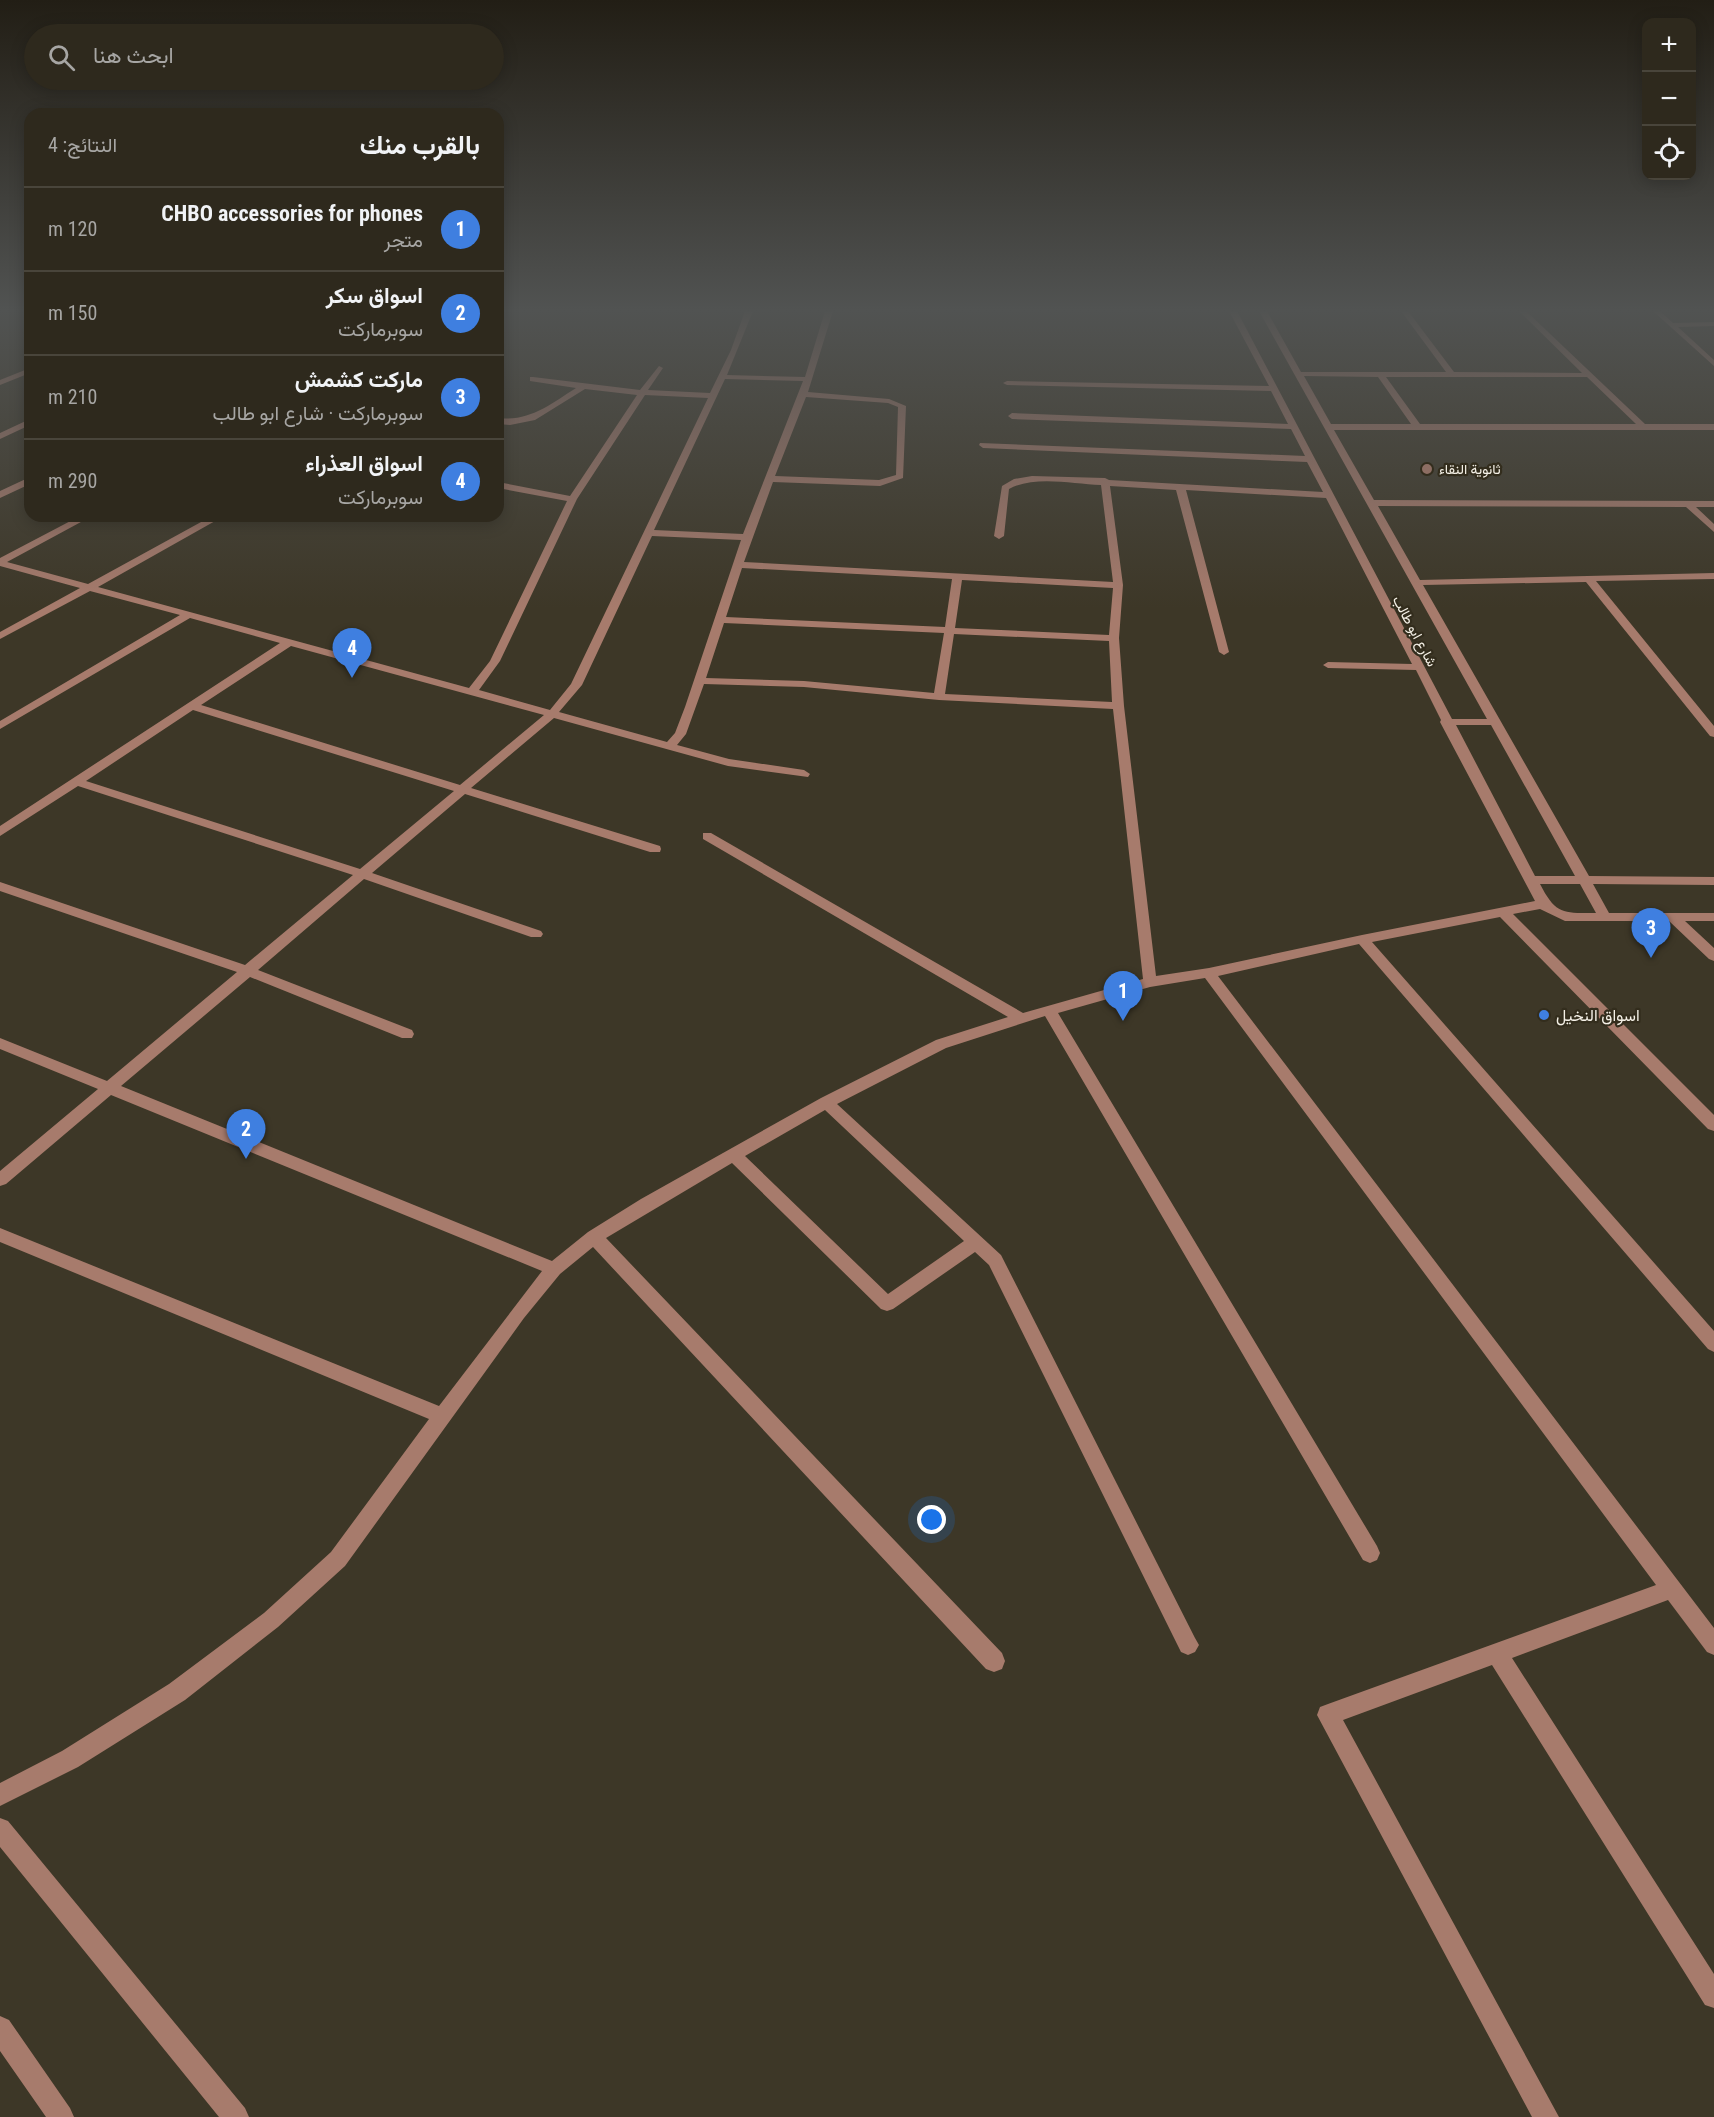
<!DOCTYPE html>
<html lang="ar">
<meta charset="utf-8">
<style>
:root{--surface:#2e291d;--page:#363126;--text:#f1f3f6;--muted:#a7a6a4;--line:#49453b;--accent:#d09dff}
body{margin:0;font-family:"Roboto Condensed",Vazirmatn,sans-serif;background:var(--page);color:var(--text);direction:rtl}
.controls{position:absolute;right:18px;top:18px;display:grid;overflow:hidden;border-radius:12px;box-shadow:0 3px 15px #0003}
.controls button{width:54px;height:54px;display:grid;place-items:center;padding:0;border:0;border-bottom:2px solid var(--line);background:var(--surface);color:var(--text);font:30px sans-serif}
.you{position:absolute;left:932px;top:1520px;width:21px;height:21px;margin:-15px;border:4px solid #fff;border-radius:50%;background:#1a73e8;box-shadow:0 0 0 9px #1a73e833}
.badge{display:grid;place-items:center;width:39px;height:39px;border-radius:50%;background:var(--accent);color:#fff;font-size:20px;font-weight:700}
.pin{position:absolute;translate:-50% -50px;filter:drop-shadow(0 2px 3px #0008)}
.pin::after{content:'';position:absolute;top:32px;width:21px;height:18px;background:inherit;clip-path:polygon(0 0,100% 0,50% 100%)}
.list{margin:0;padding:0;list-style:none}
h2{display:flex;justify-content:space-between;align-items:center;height:78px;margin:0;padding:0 24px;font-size:26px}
h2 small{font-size:20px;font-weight:400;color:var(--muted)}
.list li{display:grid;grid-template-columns:39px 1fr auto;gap:18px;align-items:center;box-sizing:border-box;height:84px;padding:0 24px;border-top:2px solid var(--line)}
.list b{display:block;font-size:22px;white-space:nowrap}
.list p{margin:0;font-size:20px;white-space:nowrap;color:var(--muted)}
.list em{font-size:20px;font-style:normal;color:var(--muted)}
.icon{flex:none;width:33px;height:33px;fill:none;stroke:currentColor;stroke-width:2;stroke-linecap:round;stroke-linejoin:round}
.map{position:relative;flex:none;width:1714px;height:2117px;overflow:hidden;direction:ltr}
.search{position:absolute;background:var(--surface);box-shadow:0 3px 15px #0003;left:24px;top:24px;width:480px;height:66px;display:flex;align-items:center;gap:15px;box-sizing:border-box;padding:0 21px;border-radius:33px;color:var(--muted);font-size:22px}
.panel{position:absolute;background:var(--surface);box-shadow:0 3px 15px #0003;left:24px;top:108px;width:480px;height:414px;border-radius:18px;direction:rtl}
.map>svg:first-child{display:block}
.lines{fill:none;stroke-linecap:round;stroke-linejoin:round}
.minor{fill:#a77b6c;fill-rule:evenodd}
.education-dot{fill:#8d6e63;stroke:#332d1d;stroke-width:2}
.shop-dot{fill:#3f7fe0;stroke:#332d1d;stroke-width:2}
.labels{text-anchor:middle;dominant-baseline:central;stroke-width:4.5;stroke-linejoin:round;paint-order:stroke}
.far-poi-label{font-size:14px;fill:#f5f1e7;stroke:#332d1d;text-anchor:start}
.far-street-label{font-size:14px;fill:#f5f1e7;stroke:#332d1d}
.poi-label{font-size:16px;fill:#f5f1e7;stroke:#332d1d;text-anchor:start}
</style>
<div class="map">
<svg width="1714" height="2117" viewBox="0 0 1714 2117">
<rect width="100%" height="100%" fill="#3d3727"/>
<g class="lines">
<path class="minor" d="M745,311H753L727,375L805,377L825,311H833L808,392L889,399L906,406L903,478L880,486L773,482L744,562L1113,582L1101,485C1073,484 1034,475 1009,489L1004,536L999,539L994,536L1002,486L1014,479L1032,476L1105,478L1109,480L1323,492L1307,462L983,448L979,445L980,443L1305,456L1291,429L1012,419L1008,416L1012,413L1288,424L1271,391L1007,385L1003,383L1007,381L1269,386L1229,311H1237L1452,719H1487L1259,311H1267L1301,372H1446L1401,311H1408L1454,372L1582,373L1519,311H1526L1645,424H1714V430H1334L1374,500L1714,501V507H1696L1714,524V532L1686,507L1378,506L1420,580L1714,573V579L1596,581L1714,726V737L1710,736L1586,582L1423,585L1589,876L1714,877V885L1593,884L1609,913H1714V921H1685L1714,948V961L1709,959L1669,921H1565L1540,909L1513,914L1714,1115V1131L1708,1129L1500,917L1372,942L1714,1331V1352L1708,1349L1359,944L1218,976L1714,1628V1655L1707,1652L1668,1600L1512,1658L1714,1974V2008L1705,2005L1492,1665L1343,1720L1559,2117H1532L1317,1715L1320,1707L1328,1704L1656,1585L1205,978L1150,987L1058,1013L1377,1546L1380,1553L1377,1560L1370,1563L1363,1560L1045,1016L946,1048L837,1104L1001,1255L1195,1638L1199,1645L1195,1652L1188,1655L1181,1652L989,1265L975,1252L893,1309L887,1311L881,1309L732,1163L606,1238L1002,1653L1005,1661L1002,1669L994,1672L986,1669L593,1247L560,1274L524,1318L345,1566L278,1627L185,1700L78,1767L0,1806V1783L62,1751L169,1684L264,1613L331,1552L429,1419L0,1242V1228L439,1406L542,1271L111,1095L6,1184L0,1186V1171L98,1089L0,1049V1038L107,1081L237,972L0,891V882L245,965L353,875L78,786L0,836V826L280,643L190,618L0,729V721L180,615L90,591L0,639V632L80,588L0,566V558L80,516H92L7,562L88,584L212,516H224L98,587L469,688L490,661L567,501L498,488V482L570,496L637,395L585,389L535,420L510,425L498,424V418C529,422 551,404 576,388L530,381V377H533L640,390L659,366L663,368L648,390L710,393L731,350ZM1304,376L1378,377L1411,424H1331ZM1386,377H1587L1636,424H1420ZM725,379L803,381L743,534L654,530ZM645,395L708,398L571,684L550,710L479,690L500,661L577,499ZM806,397L888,403L898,407L896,475L879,480L775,476ZM1110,486L1176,490L1219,652L1224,655L1229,652L1186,490L1326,498L1412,664L1328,662L1323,665L1328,668L1416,670L1441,720L1440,722L1535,901L1362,935L1209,968L1156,976L1124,706L1119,638L1123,585ZM652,536L741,540L685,707L675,733L667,742L559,712L582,685ZM742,568L952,579L945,627L726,617ZM962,580L1113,588L1109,635L955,628ZM724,623L944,633L934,693L804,681L706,678ZM954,634L1109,641L1112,702L945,694ZM291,646L544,715L460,785L201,705ZM704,684L804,687L939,700L1113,709L1143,979L1023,1013L711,833H703V839L1008,1017L936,1040L821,1098L641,1199L588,1232L552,1261L121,1086L250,977L402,1038H412L414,1034L412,1030L258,970L364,879L531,937H541L543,934L541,931L372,873L465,794L650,852H660L661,849L660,846L471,788L554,718L728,766L808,777L810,774L804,770L729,759L677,745L686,734ZM193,710L454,791L360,869L86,781ZM1456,725H1491L1575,876H1535ZM1540,884H1580L1596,913C1563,913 1556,915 1540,884ZM825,1110L964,1241L888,1294L745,1156Z
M1653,311H1660L1673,323L1714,322V326L1678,327L1714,360V366Z
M30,368V373L0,385V380Z
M30,419V425L0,439V433Z
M30,477V484L0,498V491Z
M0,1818L8,1821L245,2108L249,2117H219L0,1847Z
M0,2016L9,2020L70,2108L74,2117H46L0,2051Z"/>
</g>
<linearGradient id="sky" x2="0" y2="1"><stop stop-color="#221e15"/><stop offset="0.51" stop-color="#515352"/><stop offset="1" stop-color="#515352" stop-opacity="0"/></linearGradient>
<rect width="1714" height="608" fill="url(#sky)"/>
<circle class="education-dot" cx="1427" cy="469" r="6"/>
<circle class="shop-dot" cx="1544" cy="1015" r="6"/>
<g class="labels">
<g class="far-poi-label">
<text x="1439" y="469">ثانوية النقاء</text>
</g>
<g class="far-street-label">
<text transform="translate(1415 631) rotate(62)">شارع ابو طالب</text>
</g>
<g class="poi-label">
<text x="1556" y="1015">اسواق النخيل</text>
</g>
</g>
</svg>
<div class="controls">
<button>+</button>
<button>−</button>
<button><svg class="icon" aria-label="locate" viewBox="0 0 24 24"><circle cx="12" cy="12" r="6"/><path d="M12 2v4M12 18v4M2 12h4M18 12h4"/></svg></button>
</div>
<div class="you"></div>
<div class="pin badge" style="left:1123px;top:1021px;background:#3f7fe0">1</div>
<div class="pin badge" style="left:246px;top:1159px;background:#3f7fe0">2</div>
<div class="pin badge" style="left:1651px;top:958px;background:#3f7fe0">3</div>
<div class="pin badge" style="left:352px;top:678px;background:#3f7fe0">4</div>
<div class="search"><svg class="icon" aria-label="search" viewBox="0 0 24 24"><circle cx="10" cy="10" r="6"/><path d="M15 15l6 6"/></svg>ابحث هنا</div>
<section class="panel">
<h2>بالقرب منك<small>النتائج: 4</small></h2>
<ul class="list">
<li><span class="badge" style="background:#3f7fe0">1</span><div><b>CHBO accessories for phones</b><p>متجر</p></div><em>120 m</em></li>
<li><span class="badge" style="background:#3f7fe0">2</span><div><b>اسواق سكر</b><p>سوبرماركت</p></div><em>150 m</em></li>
<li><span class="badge" style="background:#3f7fe0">3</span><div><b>ماركت كشمش</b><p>سوبرماركت · شارع ابو طالب</p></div><em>210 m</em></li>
<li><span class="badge" style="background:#3f7fe0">4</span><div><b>اسواق العذراء</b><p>سوبرماركت</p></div><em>290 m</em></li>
</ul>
</section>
</div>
